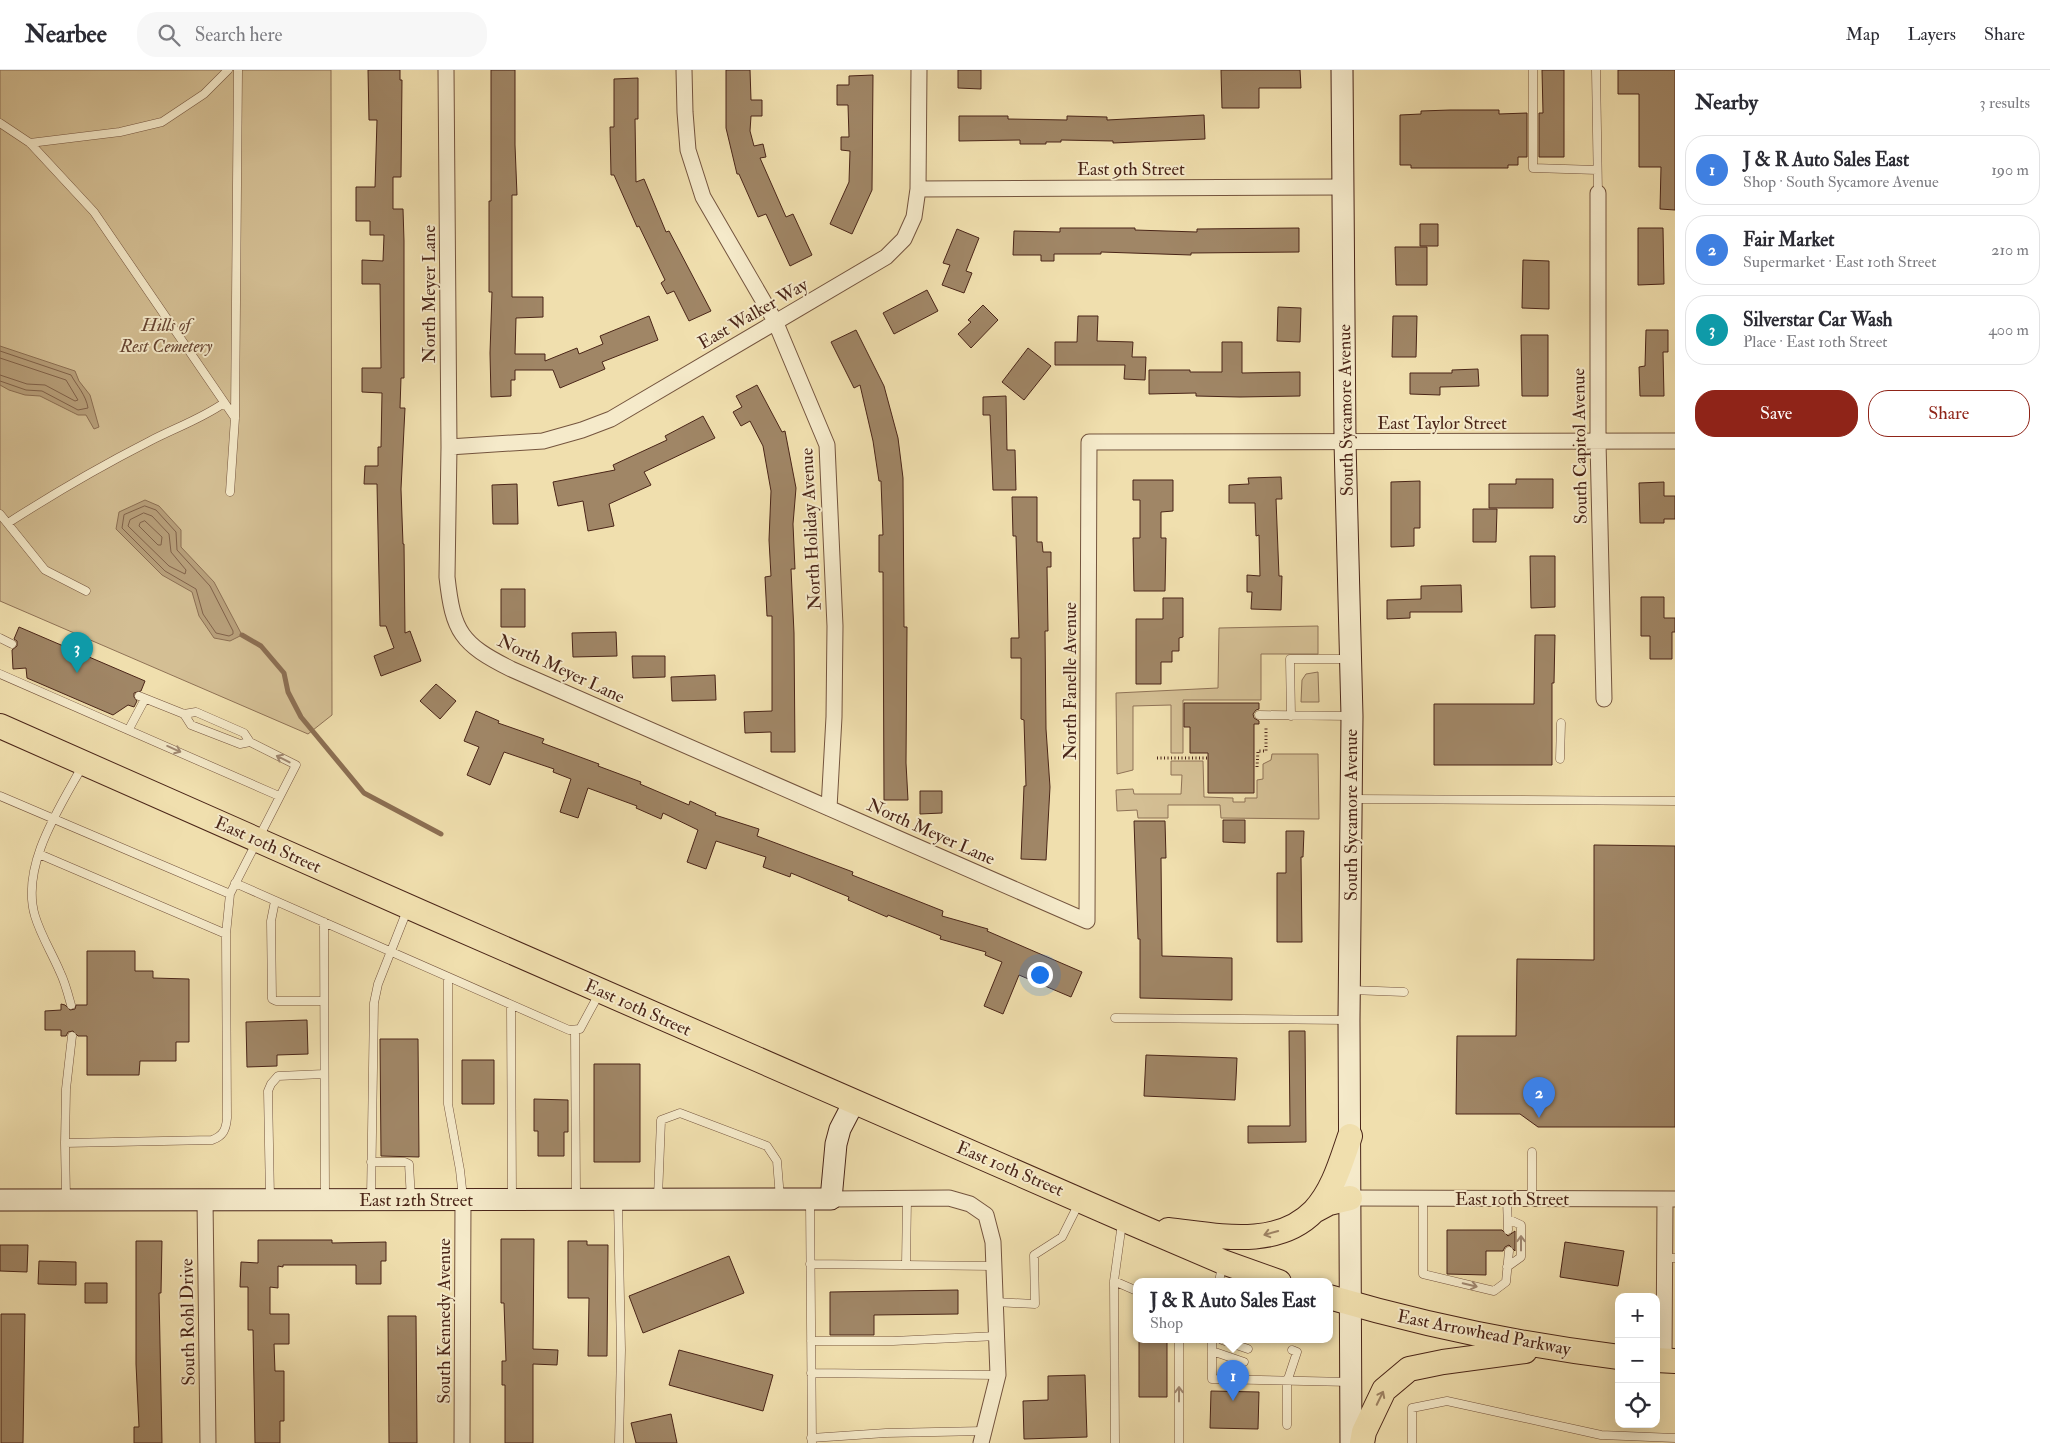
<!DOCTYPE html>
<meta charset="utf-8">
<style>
:root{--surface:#fff;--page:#f7f7f7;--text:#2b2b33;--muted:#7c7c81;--line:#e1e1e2;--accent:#8f2418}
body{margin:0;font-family:"IM FELL Double Pica",serif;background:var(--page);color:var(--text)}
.controls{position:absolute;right:15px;bottom:15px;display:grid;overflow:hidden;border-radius:10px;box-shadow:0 5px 20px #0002}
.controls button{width:45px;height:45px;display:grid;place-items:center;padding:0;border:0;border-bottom:1px solid var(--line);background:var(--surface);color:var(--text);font:25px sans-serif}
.you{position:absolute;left:1039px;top:904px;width:18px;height:18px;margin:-12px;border:4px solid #fff;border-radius:50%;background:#1a73e8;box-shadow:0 0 0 8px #1a73e833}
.badge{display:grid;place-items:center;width:32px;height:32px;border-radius:50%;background:var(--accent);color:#fff;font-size:16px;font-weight:700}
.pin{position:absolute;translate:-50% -41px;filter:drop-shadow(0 1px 2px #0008)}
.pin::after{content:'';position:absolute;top:26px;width:18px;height:15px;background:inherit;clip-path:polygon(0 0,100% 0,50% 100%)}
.popup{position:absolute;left:1133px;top:1208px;width:200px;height:65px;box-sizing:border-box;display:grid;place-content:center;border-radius:10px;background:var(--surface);filter:drop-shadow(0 1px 4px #0005);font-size:16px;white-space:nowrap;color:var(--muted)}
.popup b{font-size:19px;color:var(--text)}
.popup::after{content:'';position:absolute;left:50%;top:100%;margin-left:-10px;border:10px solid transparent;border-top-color:var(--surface)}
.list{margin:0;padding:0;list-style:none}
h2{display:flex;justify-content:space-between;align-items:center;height:65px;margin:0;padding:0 20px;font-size:21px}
h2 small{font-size:16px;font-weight:400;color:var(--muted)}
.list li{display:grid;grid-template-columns:32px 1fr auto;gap:15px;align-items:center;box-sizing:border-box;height:70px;margin:0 10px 10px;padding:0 10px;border:1px solid var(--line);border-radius:20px}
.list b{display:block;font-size:19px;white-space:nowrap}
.list p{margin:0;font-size:16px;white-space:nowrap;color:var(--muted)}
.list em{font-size:16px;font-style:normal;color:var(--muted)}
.actions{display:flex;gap:10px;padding:15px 20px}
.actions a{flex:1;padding:11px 0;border:1px solid var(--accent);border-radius:20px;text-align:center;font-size:18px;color:var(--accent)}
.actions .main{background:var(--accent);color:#fff}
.icon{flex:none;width:28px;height:28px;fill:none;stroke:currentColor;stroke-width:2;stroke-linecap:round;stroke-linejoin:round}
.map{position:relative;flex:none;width:1675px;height:1373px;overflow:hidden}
header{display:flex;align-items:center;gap:30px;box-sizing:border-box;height:70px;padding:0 25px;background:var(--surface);border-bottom:1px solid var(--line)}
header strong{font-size:24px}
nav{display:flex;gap:28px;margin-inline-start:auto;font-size:18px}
.search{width:350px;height:45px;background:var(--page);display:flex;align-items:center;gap:12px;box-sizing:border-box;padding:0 18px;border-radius:20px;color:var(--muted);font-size:19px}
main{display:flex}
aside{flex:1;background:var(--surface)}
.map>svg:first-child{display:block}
.green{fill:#d4bf94;stroke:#8f7256}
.water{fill:#b8a07b;stroke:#8c6f53}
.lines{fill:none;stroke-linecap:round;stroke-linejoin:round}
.shore{stroke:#81624a;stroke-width:1}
.stream{stroke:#8c6f53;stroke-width:5}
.building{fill:#a08666;stroke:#4a2518}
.lane-casing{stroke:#74543e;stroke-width:9}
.street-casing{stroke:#74543e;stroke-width:17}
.secondary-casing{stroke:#4a2518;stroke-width:23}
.primary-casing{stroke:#4a2518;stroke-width:26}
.path{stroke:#4a2518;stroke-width:3;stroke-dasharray:1 2.5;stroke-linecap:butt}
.lane{stroke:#f5eaca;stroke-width:8}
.street{stroke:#f5eaca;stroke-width:15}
.secondary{stroke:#f5eaca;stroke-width:21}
.primary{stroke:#f0dfae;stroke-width:24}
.oneway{stroke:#a08871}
.oneway2{stroke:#9d8263}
.labels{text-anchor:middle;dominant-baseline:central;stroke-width:4;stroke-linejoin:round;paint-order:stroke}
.street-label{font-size:18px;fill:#4a2518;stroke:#f5eaca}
.park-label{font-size:18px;font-style:italic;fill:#664431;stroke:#f5eaca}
</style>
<header>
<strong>Nearbee</strong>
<div class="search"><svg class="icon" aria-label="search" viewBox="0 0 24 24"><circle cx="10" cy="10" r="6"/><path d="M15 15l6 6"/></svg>Search here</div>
<nav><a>Map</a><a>Layers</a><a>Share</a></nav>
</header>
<main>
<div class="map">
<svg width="1675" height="1373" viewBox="0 0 1675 1373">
<rect width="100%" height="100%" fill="#f0dfae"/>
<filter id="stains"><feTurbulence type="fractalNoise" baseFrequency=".004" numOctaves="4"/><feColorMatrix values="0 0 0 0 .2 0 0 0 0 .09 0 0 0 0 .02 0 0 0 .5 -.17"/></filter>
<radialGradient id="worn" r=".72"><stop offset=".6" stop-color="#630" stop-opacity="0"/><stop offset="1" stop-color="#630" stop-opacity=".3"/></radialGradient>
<path class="green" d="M0,0H331L332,645L308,664L0,531Z
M1318,556V584H1261V630H1183V683H1171V635L1133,636V700L1117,704L1116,623L1218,618L1219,558Z
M1318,602L1319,632H1301L1302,610L1306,604Z
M1272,684H1318L1319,749L1221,748L1220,735H1168V748H1138L1137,740L1117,741L1116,720L1133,719L1134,724H1181L1182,705H1171V691H1203L1204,727L1233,728V732H1245V728H1257V710L1263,709V694L1271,690Z"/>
<path class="water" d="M0,276L75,301L79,311L90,325L99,357L94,359L86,345H78L40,326L25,325L9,320L0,315Z
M145,430L159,436L181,460V477L214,512L242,565L230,571L214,568L199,546L192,522L162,505L116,459L119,442Z"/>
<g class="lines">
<path class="shore" d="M0,281L71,305C77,316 86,325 88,338L78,340L42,321L26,320L0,311
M0,288L66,310L78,330L75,331L45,315L27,314L0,305
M145,436L156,440L176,462L177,480L210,516L233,561V564L229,566L216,563L203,544L196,519L165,501L122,458L124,445Z
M144,443L152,446L169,464L171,482L186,500L185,504L169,496L128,456L130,450Z
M145,451L162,467L161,475H158L139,456L140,453Z"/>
<path class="stream" d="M242,565L261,576L284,603L288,622L301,647L364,723L441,764"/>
</g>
<path class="building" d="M368,0H400V10H402L401,107H393V139H403L404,171V308H401L400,338H405L401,419L403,474H404L405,563L410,561L421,591L381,606L374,586L394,578L386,556H380L377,414H364L365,396H378V377H381L382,323L362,322V298H381L380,214H362V190L383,191L384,165H370V151H356V117H375L377,50H369Z
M491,0H515V75L517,125H512V227H543V247L516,248L515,284H545V291L577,278L579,284L603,274L600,266L649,246L658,270L602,292L605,299L560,318L553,300H515V310H511V326L491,327L490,283L492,222H489V131H491Z
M726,0H750L751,30H762V46H751L750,61L754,76L763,74L766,87L760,88L786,147L793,144L812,185L790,196L766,144L758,147L739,104H737L726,58Z
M958,0H981V19L958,18Z
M1221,0H1300L1301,18H1259V38H1222Z
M1542,0H1564V87H1539V43H1543Z
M1618,0H1675V140L1660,139L1661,97H1639V24H1618Z
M873,5L872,120L852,164L830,154L849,112L850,81L841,80V67H849L848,35H837V15H849V6Z
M638,8V49H635L636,112L644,109L666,162L669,161L711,241L689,251L674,221L667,224L661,213L665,210L639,156L637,157L614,105H611L610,57H614V9Z
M1450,40H1499V44L1527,43V87H1518V95H1508V98H1411V95H1400V45L1421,44V41Z
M1204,45L1205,69L1113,73V71L1061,70V72H1046V74H1020V70L959,71V46H1008V49L1067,50V46L1107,47V50Z
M1420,154H1438V176H1420Z
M1060,158H1135V160L1197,162V159L1299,158V182L1191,183V185L1101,182V184H1054V191H1041V185H1013L1014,161L1060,162Z
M1638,158H1663L1664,214L1638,215Z
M957,159L979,168L966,201L972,203L964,223L942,215L950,195L943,193Z
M1395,177H1427V215H1396Z
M1523,190L1549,191V239L1522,238Z
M927,220L938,241L894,264L883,243Z
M983,235L998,250L971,278L958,264L971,252L968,250Z
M1278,237L1301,238L1300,272L1277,271Z
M1078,246H1098L1097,271L1133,272L1132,287H1146L1145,310L1124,309L1125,295H1055V272H1077Z
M1393,246H1417L1416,287H1392Z
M856,260L884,316L898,368L903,408L904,557H907L906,693L908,730H884L883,502H879V465H883L881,411H879L873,371L860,315L854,318L831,272Z
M1646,260H1668V282H1663L1664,326H1640L1639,297L1645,296Z
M1521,265H1548V326H1522Z
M1222,272H1242V303L1300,302V326L1240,327L1196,326V323L1149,324V300H1190V302H1222Z
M1028,278L1051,296L1024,330L1002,312Z
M1478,299L1479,316L1440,317V325L1410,324V303H1452V300Z
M757,315L782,362L785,361L796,418L793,454L795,499H791L794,563L795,682H771V662L745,663L744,642L772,641V546H767L765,507L771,506L769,470L771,421L763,376L750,351L741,356L733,342L742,337L736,326Z
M1006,326L1007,380H1015L1016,420H993L990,345H983V327Z
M703,346L715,368L644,402L651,415L609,434L614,456L588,461L583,431L558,436L553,412L615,400L613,395L667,370L665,366Z
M1281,407L1282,429H1276L1279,506H1282L1281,540L1251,539L1252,522H1247V505L1260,506L1259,465L1256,466L1255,433H1229V415L1249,414L1248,408Z
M1516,409H1553V438H1489V414H1516Z
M1133,410H1173V441L1161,442V468H1166L1165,521H1134L1133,468H1140V430H1133Z
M1420,411V458H1414V476L1391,477V412Z
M1664,412V426H1675V449H1664V453H1640L1639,413Z
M517,414L518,454H493L492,415Z
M1012,427H1037V472H1042L1043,482H1051V497H1047L1048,561H1045L1046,659L1050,717L1046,790L1021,789L1024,716H1026L1024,650L1021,649V588H1011V568H1019L1016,466H1013Z
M1473,439H1497L1496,472H1473Z
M1530,486H1555V537L1531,538Z
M1461,515L1462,542H1410V548L1387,549V530L1421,529V516Z
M501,519H525V557H501Z
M1641,527H1664V548H1675V562H1672V589H1650V566H1641Z
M1163,528H1183V567L1179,568V581H1172V592H1161V614H1136V549H1163Z
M19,557L145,611L141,621L134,623V627L137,631L134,637L128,635L113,645L27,608L26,598L13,599L12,580L17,576V571L14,569Z
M616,562L617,586L573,587L572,563Z
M1535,565H1555L1554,613H1552V695H1434V634H1534Z
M632,586H665V607L633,608Z
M715,605L716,630L672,631L671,607Z
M436,614L456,631L440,649L420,631Z
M1184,633H1259V639L1256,640L1253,644L1254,648L1259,651V654H1254V723H1208V683H1190V657H1184Z
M476,641L499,651L498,653L544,669L542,673L599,694L598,696L641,712L640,714L689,735L690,731L716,743L715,745L759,759L757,766L853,802L852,805L943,841L942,846L988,859L987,861L1082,902L1071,927L1019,905L1003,944L984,936L1002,892L985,885L986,882L940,869L941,866L888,845L887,847L848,830L849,827L791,803L790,807L763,797L766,787L716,771L706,799L687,792L698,760L663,743L661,749L636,738L637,736L588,718L578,748L560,742L571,709L553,702L554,699L504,682L490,715L467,705L479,677L464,671Z
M920,721H942V743L920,744Z
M1223,750H1245V773L1223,772Z
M1134,751H1165L1166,788H1161L1162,886L1232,888V930L1140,928V869H1138Z
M1286,761H1304L1303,787H1301L1302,872H1277V803H1286Z
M1594,775L1675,776V1057H1538L1520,1044H1456L1457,966H1516L1517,889L1594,890Z
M87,881H135V901H153V908L189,909V972H176V991H140L139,1005H87V966H78L73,961L68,962L66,966H61V960H45V941L61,940V934L65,935L70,940L75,939L76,935H87Z
M307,950L308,984L277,985V996L247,997L246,952Z
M1289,961H1305L1306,1072L1248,1073V1056H1290Z
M380,969H418L419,1087L381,1086Z
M1146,985L1237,988L1235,1030L1144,1026Z
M462,990H494V1034H462Z
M594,994H640V1092H594Z
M534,1029L568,1030V1062H564V1086H538V1061H534Z
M1447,1160H1502L1508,1166L1515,1161V1181L1509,1175L1505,1177L1503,1181H1486V1205L1447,1204Z
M501,1169H534L533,1279L558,1280L557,1295L533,1294V1373H505V1315H502V1291H506L504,1233H501Z
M258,1170H332V1173L386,1172V1191H381V1214H356V1195H283V1197L278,1196V1218L270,1217V1244H289V1274H274L275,1301H284V1351H280V1373H255L253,1260H248V1217H240L241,1192L258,1193Z
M136,1171H162L161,1223H159L162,1373H134V1357H139L136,1294Z
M568,1171H587V1175H608L607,1286H588L589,1228H568Z
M1565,1172L1624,1181L1618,1216L1560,1207Z
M0,1175H28L27,1202L0,1201Z
M729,1186L744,1223L643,1263L629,1226Z
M39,1191L76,1192V1215L38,1214Z
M85,1213H107V1233H85Z
M958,1220V1244L874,1245V1265H830V1222Z
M1,1244H25L23,1373H1Z
M388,1246H416L417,1373H389Z
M1139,1270H1167V1327H1139Z
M679,1280L773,1305L763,1341L669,1315Z
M1085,1305L1087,1367L1024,1369L1023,1331L1048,1330V1306Z
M1211,1321L1259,1322L1258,1359L1210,1358Z
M671,1344L677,1373H636L631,1353Z"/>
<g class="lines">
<g class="lane-casing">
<path id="lane" d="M1533,0V98L1597,100
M1596,0L1598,123
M0,53L30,73L94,142L235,348
M30,73L120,62L162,52L204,24L228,0
M230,422L235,348L238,0
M0,444L45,500L86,521
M8,453C53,424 101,396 150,371C175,358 201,349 224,333
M0,568L12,574
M0,604L279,726
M184,644L191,655L240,674L250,672
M1259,645L1350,646
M1291,646L1290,589H1349
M129,659L145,629
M1560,689L1561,653
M0,726L230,824
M1352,729L1675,731
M39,784L226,864
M235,813L569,960L580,959L600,922
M275,831L271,851L272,929L276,931H324
M324,852L325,1128
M448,907V1034L460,1100L463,1128
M1351,920L1404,922
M71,935C68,924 65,912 60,902C52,883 41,866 35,846C20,796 60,737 83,695
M511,935L512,1128
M1115,948L1347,950
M575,960L576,1127
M65,1073L66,1019L72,966
M371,1092H405L409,1094L411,1129
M658,1127L661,1050L680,1043L767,1076L777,1091L780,1128
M66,1128L65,1073L212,1070C223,1066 226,1060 227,1048L226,864L230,824L296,695L250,672L244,663L196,642L184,644L139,626
M270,1128L268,1021L271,1014L278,1006L324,1004
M371,1128L374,933L378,914L408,838
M1423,1129V1204L1494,1221L1506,1212L1509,1181
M1507,1129L1508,1160
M1532,1129V1082
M810,1130L812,1373
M618,1131L621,1280L619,1373
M1665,1188H1675
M810,1194L994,1196
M906,1195L907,1129
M1507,1197L1521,1187V1155L1508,1149
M1114,1211L1137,1221
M1219,1212L1222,1196
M995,1232L1035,1234L1034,1185L1062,1167L1079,1133
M1179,1270V1373
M1212,1270V1309L1350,1312
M1222,1270L1248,1279
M811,1271H893L997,1266
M1212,1281L1244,1292
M811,1303L998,1305
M1287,1355V1312L1297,1282L1292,1280
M811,1368L886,1363L984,1361
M1115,1373L1114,1211L1122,1153
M1412,1373V1338L1447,1331L1601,1365L1675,1368"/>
</g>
<g class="street-casing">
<path id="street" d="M446,0L449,377L447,507C453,562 461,574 511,599L1087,851L1089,372L1675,371
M684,0L685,42L688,80L703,127L775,251L827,375L835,556L834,647L829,738
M918,119L1343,117
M1598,123V372L1604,629
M449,377L543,371L582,360L611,349L886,187L904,169L914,147L918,119L919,0
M1350,1128L1675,1129
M831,1129L949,1128L970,1134L986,1145L993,1172L998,1305L981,1373
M205,1130L208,1373
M1664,1291L1665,1129
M462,1373L463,1130"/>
</g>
<g class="secondary-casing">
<path id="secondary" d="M1342,0L1345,372L1352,646L1349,950L1351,1373
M0,1130L831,1129L836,1074L840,1059L854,1032"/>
</g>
<g class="primary-casing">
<path id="primary" d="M0,656L425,844L1132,1153L1223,1192L1279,1212
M1314,1141L1329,1133L1350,1128
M1168,1160C1215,1165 1276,1180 1314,1141C1333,1121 1341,1092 1350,1066
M1329,1227C1424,1255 1521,1275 1619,1287
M1656,1290L1675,1291
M1362,1373L1364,1362L1384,1320L1409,1299L1443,1292L1525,1281"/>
</g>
<path class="path" d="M1157,688H1208
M1257,697L1258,681H1266V656"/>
<use href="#lane" class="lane"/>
<use href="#street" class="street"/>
<use href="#secondary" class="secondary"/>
<use href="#primary" class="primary"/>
</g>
<defs><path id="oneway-shaft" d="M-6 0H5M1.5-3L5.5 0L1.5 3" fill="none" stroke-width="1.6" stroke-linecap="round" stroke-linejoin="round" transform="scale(1.25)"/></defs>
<g class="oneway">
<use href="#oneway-shaft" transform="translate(174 679) rotate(24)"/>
<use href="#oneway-shaft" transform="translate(283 689) rotate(-153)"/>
<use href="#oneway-shaft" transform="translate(1521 1173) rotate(-90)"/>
<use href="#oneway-shaft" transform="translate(1470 1215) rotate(13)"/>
<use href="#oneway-shaft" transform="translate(1179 1324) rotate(-90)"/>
</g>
<g class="oneway2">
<use href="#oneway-shaft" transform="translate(1271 1163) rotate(164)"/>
<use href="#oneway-shaft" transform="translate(1380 1328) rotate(-64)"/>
</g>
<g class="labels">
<g class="street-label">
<text x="1131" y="99">East 9th Street</text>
<text transform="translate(429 224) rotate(-90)">North Meyer Lane</text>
<text transform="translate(753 244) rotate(-30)">East Walker Way</text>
<text transform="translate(1346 340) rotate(-91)">South Sycamore Avenue</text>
<text x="1442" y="353">East Taylor Street</text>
<text transform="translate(1580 376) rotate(-91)">South Capitol Avenue</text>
<text transform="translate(811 459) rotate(-93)">North Holiday Avenue</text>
<text transform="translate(561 599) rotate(25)">North Meyer Lane</text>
<text transform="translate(1070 611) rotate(-90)">North Fanelle Avenue</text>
<text transform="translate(1351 745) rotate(-90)">South Sycamore Avenue</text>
<text transform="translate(931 762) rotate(24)">North Meyer Lane</text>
<text transform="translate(268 775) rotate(24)">East 10th Street</text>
<text transform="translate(638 938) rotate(24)">East 10th Street</text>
<text transform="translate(1010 1099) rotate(23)">East 10th Street</text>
<text x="1512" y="1129">East 10th Street</text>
<text x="416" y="1130">East 12th Street</text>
<text transform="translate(444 1251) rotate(-90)">South Kennedy Avenue</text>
<text transform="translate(188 1252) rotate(-91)">South Rohl Drive</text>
<text transform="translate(1484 1263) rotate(11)">East Arrowhead Parkway</text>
</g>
<g class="park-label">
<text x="166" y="255">Hills of<tspan x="166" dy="21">Rest Cemetery</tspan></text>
</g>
</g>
<rect width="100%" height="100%" filter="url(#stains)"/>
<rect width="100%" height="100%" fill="url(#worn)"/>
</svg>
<div class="controls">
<button>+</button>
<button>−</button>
<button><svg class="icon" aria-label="locate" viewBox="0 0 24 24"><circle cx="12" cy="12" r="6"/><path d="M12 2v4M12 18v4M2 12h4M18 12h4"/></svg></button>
</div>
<div class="you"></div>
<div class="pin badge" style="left:1233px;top:1331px;background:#3f7fe0">1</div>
<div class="popup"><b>J &amp; R Auto Sales East</b>Shop</div>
<div class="pin badge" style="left:1539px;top:1048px;background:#3f7fe0">2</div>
<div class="pin badge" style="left:77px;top:603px;background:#0f9aa8">3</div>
</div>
<aside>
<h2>Nearby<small>3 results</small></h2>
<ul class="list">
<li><span class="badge" style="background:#3f7fe0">1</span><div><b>J &amp; R Auto Sales East</b><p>Shop · South Sycamore Avenue</p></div><em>190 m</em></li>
<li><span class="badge" style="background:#3f7fe0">2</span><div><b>Fair Market</b><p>Supermarket · East 10th Street</p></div><em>210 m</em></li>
<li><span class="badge" style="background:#0f9aa8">3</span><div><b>Silverstar Car Wash</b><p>Place · East 10th Street</p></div><em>400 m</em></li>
</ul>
<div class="actions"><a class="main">Save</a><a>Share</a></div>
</aside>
</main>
